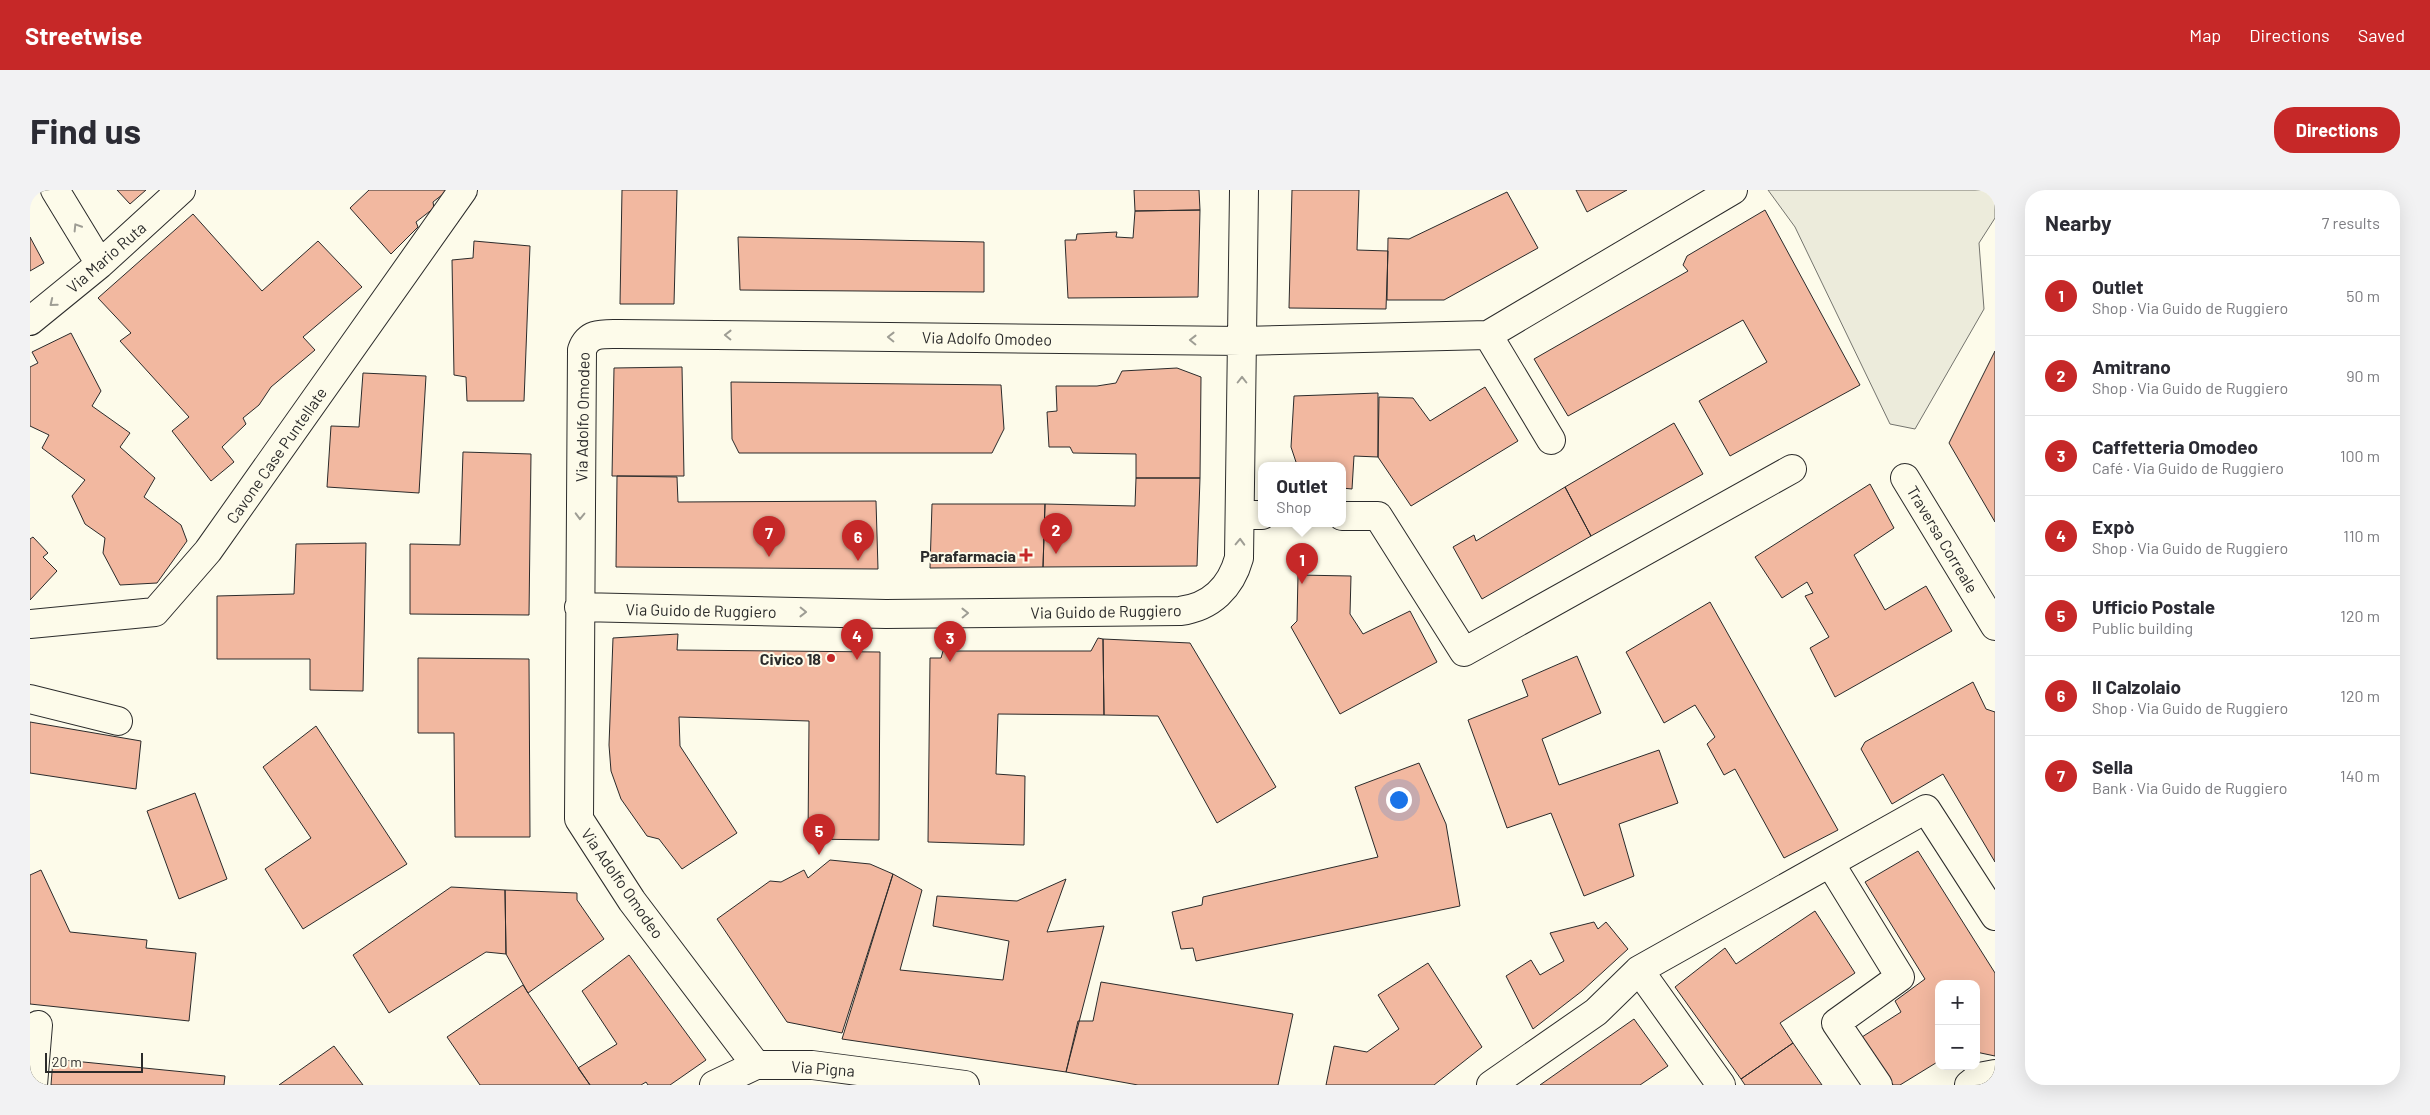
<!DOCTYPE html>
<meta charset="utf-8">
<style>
:root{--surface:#fff;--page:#f2f2f3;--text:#2b2b33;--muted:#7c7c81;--line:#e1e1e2;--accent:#c62828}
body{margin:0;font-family:Barlow,sans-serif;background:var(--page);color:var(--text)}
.controls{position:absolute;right:15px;bottom:15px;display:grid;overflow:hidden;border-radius:10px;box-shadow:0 5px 20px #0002}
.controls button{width:45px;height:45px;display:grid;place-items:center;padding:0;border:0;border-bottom:1px solid var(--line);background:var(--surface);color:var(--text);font:25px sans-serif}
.scale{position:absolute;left:15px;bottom:12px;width:98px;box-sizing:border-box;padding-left:5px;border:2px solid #2b2b2b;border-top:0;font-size:14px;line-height:18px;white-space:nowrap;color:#2b2b2b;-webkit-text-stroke:4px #fdfbea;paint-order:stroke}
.you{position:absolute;left:1368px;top:609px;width:18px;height:18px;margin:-12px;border:4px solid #fff;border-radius:50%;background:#1a73e8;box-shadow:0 0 0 8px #1a73e833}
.badge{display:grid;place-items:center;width:32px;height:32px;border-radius:50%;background:var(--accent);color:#fff;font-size:16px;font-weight:700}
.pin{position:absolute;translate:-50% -41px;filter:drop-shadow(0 1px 2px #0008)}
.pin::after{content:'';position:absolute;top:26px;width:18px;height:15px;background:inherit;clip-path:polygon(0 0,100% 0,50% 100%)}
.popup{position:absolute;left:1228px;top:272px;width:88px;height:65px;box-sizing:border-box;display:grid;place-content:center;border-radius:10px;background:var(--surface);filter:drop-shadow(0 1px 4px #0005);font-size:16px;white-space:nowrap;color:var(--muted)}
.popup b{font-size:19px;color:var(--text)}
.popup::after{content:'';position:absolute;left:50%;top:100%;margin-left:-10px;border:10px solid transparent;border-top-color:var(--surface)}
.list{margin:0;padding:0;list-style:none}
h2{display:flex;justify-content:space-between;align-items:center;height:65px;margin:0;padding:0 20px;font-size:21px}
h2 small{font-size:16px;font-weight:400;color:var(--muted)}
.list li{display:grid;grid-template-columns:32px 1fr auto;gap:15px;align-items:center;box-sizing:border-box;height:80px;padding:0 20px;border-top:1px solid var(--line)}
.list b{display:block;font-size:19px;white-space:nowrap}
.list p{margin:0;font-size:16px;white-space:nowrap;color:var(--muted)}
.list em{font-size:16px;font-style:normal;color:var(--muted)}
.map{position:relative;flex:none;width:1965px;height:895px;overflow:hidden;border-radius:20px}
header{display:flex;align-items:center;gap:30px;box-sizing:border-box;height:70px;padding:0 25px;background:var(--accent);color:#fff}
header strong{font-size:24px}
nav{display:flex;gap:28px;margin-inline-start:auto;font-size:18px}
.intro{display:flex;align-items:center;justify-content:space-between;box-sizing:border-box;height:120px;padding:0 30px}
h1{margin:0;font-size:35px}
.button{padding:12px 22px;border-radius:20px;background:var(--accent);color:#fff;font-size:18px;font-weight:700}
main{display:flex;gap:30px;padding:0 30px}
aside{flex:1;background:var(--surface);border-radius:20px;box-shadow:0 5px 20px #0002}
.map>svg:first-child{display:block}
.green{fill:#ecebdb;stroke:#74746e}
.building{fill:#f2b8a0;stroke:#2b2b2b}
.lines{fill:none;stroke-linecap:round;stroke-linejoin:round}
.street-casing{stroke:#2b2b2b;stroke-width:30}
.secondary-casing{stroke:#2b2b2b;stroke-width:30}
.street{stroke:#fdfbea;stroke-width:28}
.secondary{stroke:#fdfbea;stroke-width:28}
.oneway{stroke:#9e9d94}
.poi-dot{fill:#c62828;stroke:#fdfbea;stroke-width:2}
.labels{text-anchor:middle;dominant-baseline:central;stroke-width:4;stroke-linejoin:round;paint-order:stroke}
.street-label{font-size:16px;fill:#2b2b2b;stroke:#fdfbea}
.poi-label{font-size:16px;font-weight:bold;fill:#2b2b2b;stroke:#fdfbea;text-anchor:end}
</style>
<header>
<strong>Streetwise</strong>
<nav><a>Map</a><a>Directions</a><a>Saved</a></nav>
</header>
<div class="intro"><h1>Find us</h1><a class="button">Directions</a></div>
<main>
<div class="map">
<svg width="1965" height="895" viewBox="0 0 1965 895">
<rect width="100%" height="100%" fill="#fdfbea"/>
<path class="green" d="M1738,0H1965V28L1949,53L1954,119L1885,239L1860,234L1765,37Z"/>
<path class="building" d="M87,0H116L100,14Z
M339,0H416L417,1L403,12L404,18L386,32L388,37L361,64L320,18Z
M592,0H647L644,114H590Z
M1104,0H1169L1170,20L1105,21Z
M1262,0H1329L1327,60L1358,61L1356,119L1259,118Z
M1546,0H1597L1557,22Z
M1477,2L1508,58L1414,110H1357L1358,48L1379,49Z
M1170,20L1168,107L1038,108L1035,50H1046L1047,44L1087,42L1086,47L1103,48L1105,21Z
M1735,20L1830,195L1700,266L1669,211L1737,172L1713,130L1538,226L1504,169L1658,81L1653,75L1657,66Z
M163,24L232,101L288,51L332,97L273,147L285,160L241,197L229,215L213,228L216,234L192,257L204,272L181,291L142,241L159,227L90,151L101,143L68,108Z
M0,47L14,73L0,81Z
M708,47L954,52V102L710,100Z
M444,51L500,56L494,211H437L436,187L424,185L422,70L443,68Z
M41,143L71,201L62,216L100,243L90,257L125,288L114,307L151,335L157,351L127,393L90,395L73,363L75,348L55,334L42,306L55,290L12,258L19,245L0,236V177L8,173L2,162Z
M1965,161V332L1919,253Z
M652,177L654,286H582L584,178Z
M1147,178L1171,187L1170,288H1106V264L1043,263L1040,257H1019L1017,222L1027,221L1026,196H1067L1086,193L1092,181Z
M333,183L396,186L389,303L297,297L301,236L329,237Z
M701,192L971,195L974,239L962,263H709L702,249Z
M1455,197L1488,251L1381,316L1348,267L1349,207L1383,208L1400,231Z
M1348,203V267L1324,266L1322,299L1312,298V275H1267L1261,257L1264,206Z
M1644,233L1673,284L1561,346L1535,297Z
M433,262L501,264L499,425L380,424V354L430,355Z
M587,286L647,287L648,312L846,311L848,379L586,377Z
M1106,288H1170L1167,376L1013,377L1015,314L1105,316Z
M1840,294L1864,338L1824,365L1855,420L1896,396L1922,441L1805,507L1780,458L1799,447L1775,406L1783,403L1777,392L1752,408L1725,367Z
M1535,297L1561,346L1452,409L1423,357L1444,345L1446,351Z
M902,314H1015L1013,377L900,378Z
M3,347L18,363L13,367L27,381L0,410V349Z
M336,353L333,501L280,500V469H187V406L264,404L266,354Z
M1268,385L1321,386L1320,424L1333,444L1380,421L1407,472L1310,524L1261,437L1267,431Z
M1680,412L1808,640L1754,668L1705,579L1694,585L1677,554L1685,547L1665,515L1634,533L1596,462Z
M648,444L647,460L850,462L849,650L778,649L779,531L649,527L650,556L707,643L652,679L629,649L617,646L591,609L581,581L579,555L583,448Z
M1068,448L1073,449L1074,525L968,524L966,584L995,586L994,655L898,652L900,468H911L913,461H1061Z
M1073,449L1160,453L1246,597L1187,633L1128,526L1074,525Z
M1547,466L1571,523L1512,549L1529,595L1629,560L1648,613L1589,634L1604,686L1554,706L1521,623L1477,638L1438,530L1498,506L1492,490Z
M388,468L499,469L500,647H425L424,543H388Z
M1943,492L1956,519L1965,522V672L1913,584L1862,614L1831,559L1835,552Z
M0,532L111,551L106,599L0,583Z
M286,536L377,674L273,739L235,679L281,648L233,577Z
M1389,573L1416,634L1430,716L1166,771L1163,758L1151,759L1142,722L1172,715L1173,707L1348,667L1325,597Z
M165,603L197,689L149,709L117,621Z
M1888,661L1965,783V866L1946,862V794H1909V871L1870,895H1863L1832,847L1871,822L1865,811L1895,789L1835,692Z
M800,670L840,674L863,684L812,843L757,832L687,729L740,691L751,692L774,680L778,688Z
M11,680L40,742L117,750L116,758L166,763L159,831L0,814V685Z
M863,684L892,700L870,780L973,790L979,751L903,736L907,706L987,711L1036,689L1017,742L1074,736L1036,882L812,849Z
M421,697L475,700L476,764L456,762L359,823L323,765Z
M475,700L547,703V710L574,749L498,803L476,764Z
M1785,721L1825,783L1750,833L1763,853L1711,889L1645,797L1695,758L1706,774Z
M1564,732L1568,739L1576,732L1598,759L1552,801L1503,839L1476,786L1501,770L1510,785L1534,771L1520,743Z
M599,765L676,870L640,895H618L616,892L611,895H560L548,878L587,854L552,801Z
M1398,773L1452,857L1404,895H1296L1304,856L1337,862L1369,839L1348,805Z
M1071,792L1263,824L1248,895H1108L1036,882L1048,831H1063Z
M493,795L498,803L560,895H450L417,847Z
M1604,829L1638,876L1610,895H1510Z
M1763,853L1792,895H1715L1711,889Z
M304,856L333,895H249Z
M23,869L195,886L194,895H21Z"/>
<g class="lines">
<g class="street-casing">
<path id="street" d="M25,0L70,74
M0,131L70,74L151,0
M1458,145L1521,250
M1212,151L1458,145L1703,0
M1875,288L1965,436
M1211,325H1232
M1312,326H1348L1434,462L1762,279
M0,434L125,422L178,361L433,0
M0,509L88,531
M1800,673L1870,787L1806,833L1848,895
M1609,780L1691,895
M3,895L8,835
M1461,895L1566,822L1609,780L1896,619L1965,726
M1939,895L1949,887L1965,884"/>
</g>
<g class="secondary-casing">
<path id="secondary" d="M549,417L856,424L1150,421C1181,417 1201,397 1209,368L1214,0
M726,875L602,711L549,629L552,160C558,142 573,144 590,144L1212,151
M684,895L726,875H782L935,895"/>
</g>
<use href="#street" class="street"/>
<use href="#secondary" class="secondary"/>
</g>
<defs><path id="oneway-chevron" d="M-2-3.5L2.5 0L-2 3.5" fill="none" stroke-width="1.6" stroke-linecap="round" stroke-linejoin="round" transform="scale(1.25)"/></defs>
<g class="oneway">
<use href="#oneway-chevron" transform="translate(47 37) rotate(-122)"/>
<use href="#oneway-chevron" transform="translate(23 113) rotate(141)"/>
<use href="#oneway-chevron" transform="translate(698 145) rotate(-179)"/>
<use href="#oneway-chevron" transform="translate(861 147) rotate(-179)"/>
<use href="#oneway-chevron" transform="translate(1163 150) rotate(-179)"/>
<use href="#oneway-chevron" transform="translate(1212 190) rotate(-90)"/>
<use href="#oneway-chevron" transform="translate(550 326) rotate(91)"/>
<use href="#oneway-chevron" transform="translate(1210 352) rotate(-88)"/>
<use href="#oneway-chevron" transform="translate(773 422) rotate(1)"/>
<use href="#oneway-chevron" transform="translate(935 423) rotate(-1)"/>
</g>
<g class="poi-dot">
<path d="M993.5 357.5h5v5h5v5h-5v5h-5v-5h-5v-5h5z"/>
<circle cx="801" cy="468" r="5"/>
</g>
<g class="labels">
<g class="street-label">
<text transform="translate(76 67) rotate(-41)">Via Mario Ruta</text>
<text transform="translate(957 148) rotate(1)">Via Adolfo Omodeo</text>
<text transform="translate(552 227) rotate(-89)">Via Adolfo Omodeo</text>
<text transform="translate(246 265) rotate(-55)">Cavone Case Puntellate</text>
<text transform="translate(1913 349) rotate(59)">Traversa Correale</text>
<text transform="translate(671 420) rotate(1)">Via Guido de Ruggiero</text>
<text transform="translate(1076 421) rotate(-1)">Via Guido de Ruggiero</text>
<text transform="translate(593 693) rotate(55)">Via Adolfo Omodeo</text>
<text transform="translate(793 878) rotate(4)">Via Pigna</text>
</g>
<g class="poi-label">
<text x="986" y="365">Parafarmacia</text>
<text x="791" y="468">Civico 18</text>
</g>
</g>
</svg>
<div class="controls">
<button>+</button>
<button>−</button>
</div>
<div class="scale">20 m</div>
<div class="you"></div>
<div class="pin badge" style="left:1272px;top:394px">1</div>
<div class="popup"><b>Outlet</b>Shop</div>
<div class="pin badge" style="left:1026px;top:364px">2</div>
<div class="pin badge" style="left:920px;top:472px">3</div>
<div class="pin badge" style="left:827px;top:470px">4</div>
<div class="pin badge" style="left:789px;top:665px">5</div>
<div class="pin badge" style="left:828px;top:371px">6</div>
<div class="pin badge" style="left:739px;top:367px">7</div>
</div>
<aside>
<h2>Nearby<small>7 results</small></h2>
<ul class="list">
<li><span class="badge">1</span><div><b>Outlet</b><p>Shop · Via Guido de Ruggiero</p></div><em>50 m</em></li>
<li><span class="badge">2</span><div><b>Amitrano</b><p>Shop · Via Guido de Ruggiero</p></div><em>90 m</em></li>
<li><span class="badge">3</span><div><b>Caffetteria Omodeo</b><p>Café · Via Guido de Ruggiero</p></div><em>100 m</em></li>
<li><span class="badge">4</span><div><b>Expò</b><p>Shop · Via Guido de Ruggiero</p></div><em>110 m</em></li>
<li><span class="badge">5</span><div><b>Ufficio Postale</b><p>Public building</p></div><em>120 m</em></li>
<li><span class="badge">6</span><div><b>Il Calzolaio</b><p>Shop · Via Guido de Ruggiero</p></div><em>120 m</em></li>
<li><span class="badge">7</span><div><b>Sella</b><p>Bank · Via Guido de Ruggiero</p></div><em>140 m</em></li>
</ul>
</aside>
</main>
